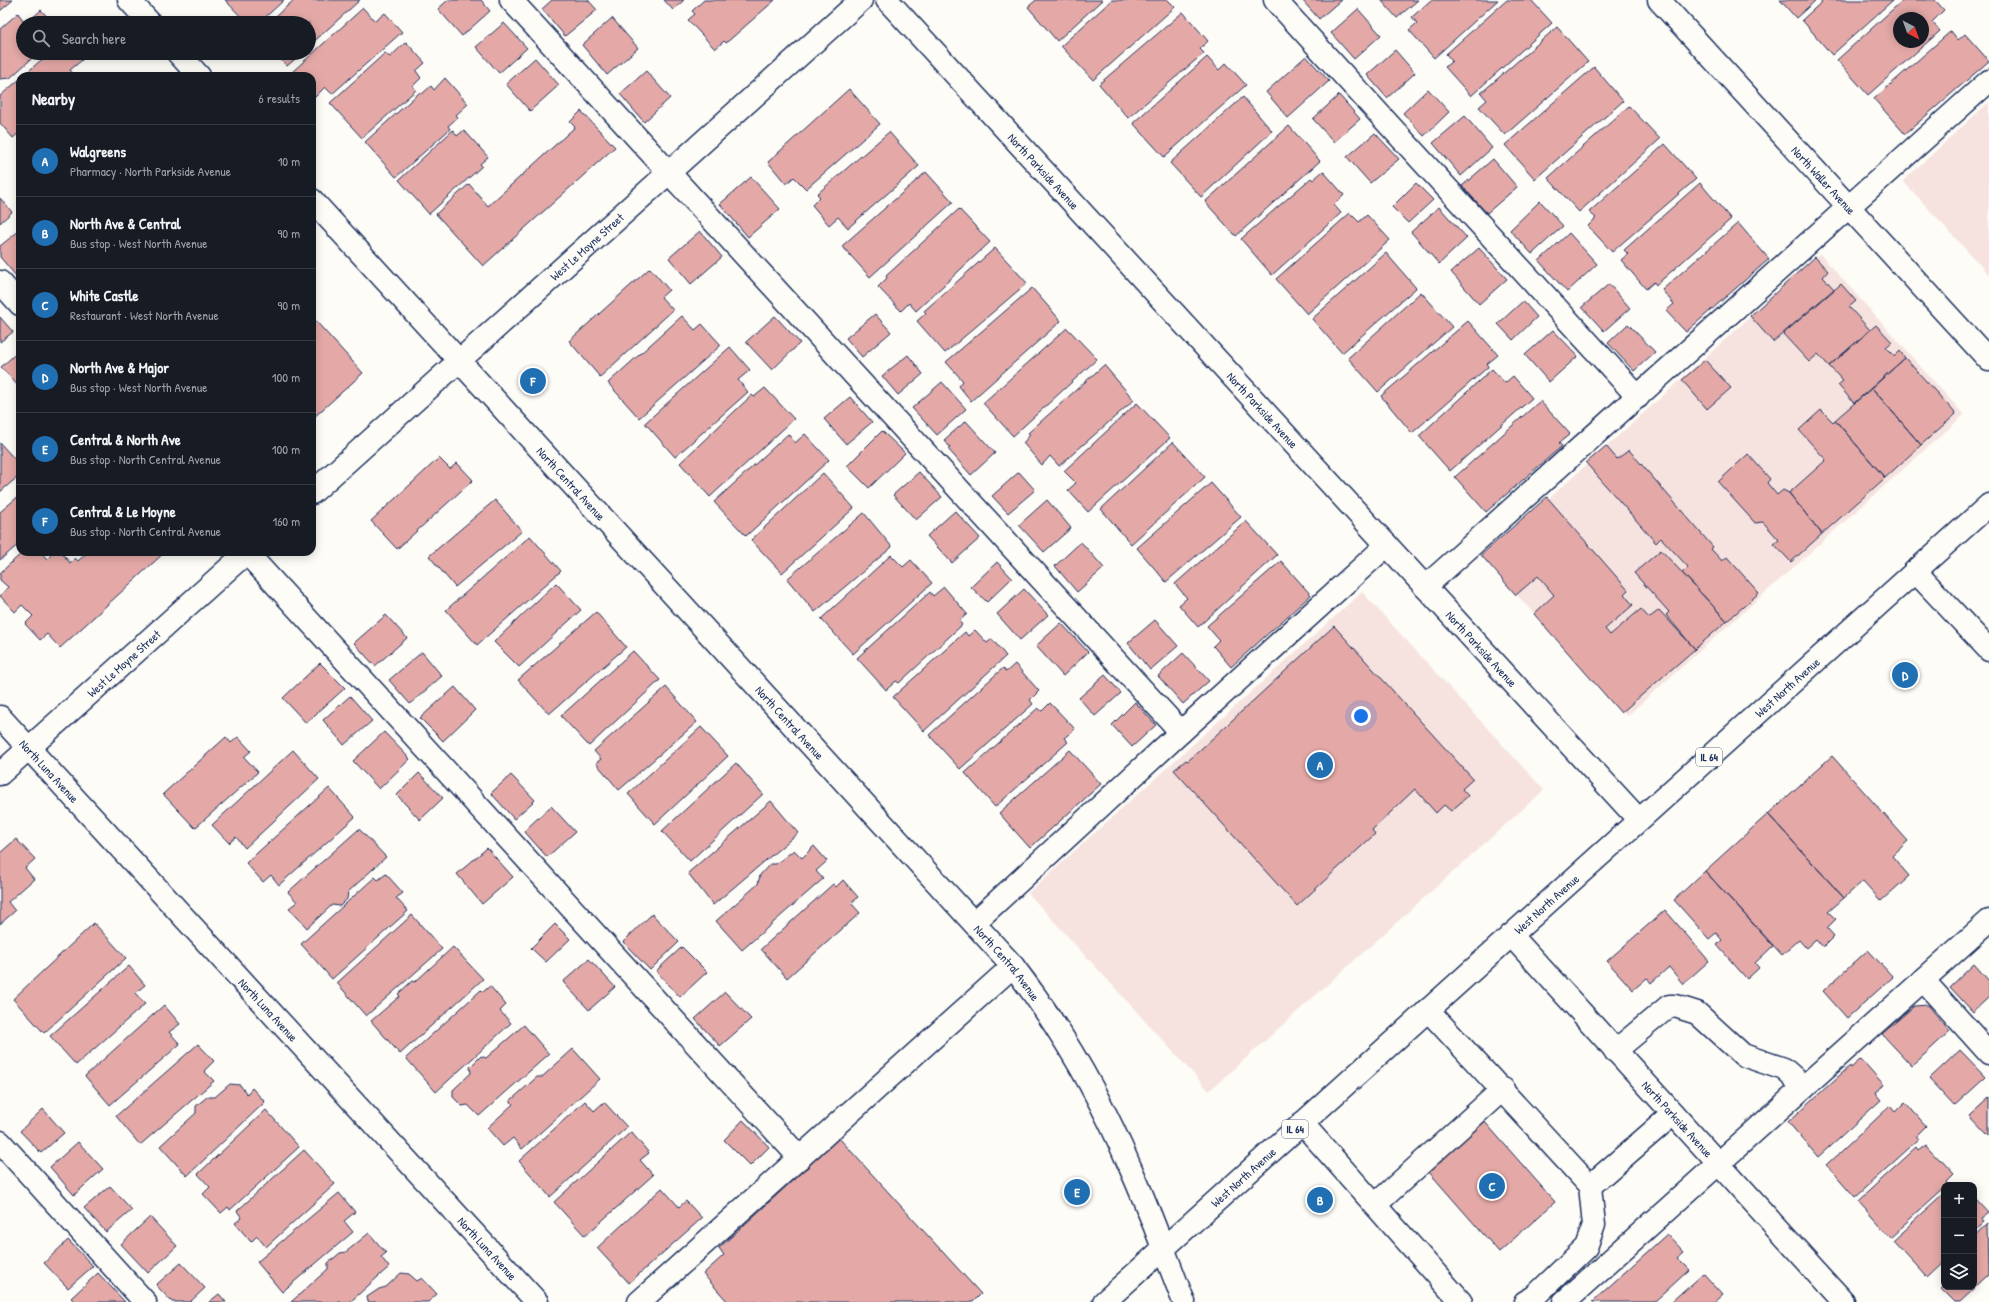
<!DOCTYPE html>
<meta charset="utf-8">
<style>
:root{--surface:#171b24;--page:#20242c;--text:#f1f3f6;--muted:#9ea1a6;--line:#363941;--accent:#1f6fb2}
body{margin:0;font-family:"Patrick Hand",sans-serif;background:var(--page);color:var(--text)}
.controls{position:absolute;right:12px;bottom:12px;display:grid;overflow:hidden;border-radius:8px;box-shadow:0 2px 10px #0003}
.controls button{width:36px;height:36px;display:grid;place-items:center;padding:0;border:0;border-bottom:1px solid var(--line);background:var(--surface);color:var(--text);font:20px sans-serif}
.compass{position:absolute;left:1893px;top:12px;width:36px;height:36px;border-radius:50%;background:var(--surface);box-shadow:0 2px 10px #0003;rotate:139deg}
.you{position:absolute;left:1361px;top:716px;width:14px;height:14px;margin:-10px;border:3px solid #fff;border-radius:50%;background:#1a73e8;box-shadow:0 0 0 6px #1a73e833}
.badge{display:grid;place-items:center;width:26px;height:26px;border-radius:50%;background:var(--accent);color:#fff;font-size:13px;font-weight:700}
.pin{position:absolute;translate:-50% -50%;border:2px solid #fff;box-shadow:0 1px 4px #0006}
.list{margin:0;padding:0;list-style:none}
h2{display:flex;justify-content:space-between;align-items:center;height:52px;margin:0;padding:0 16px;font-size:17px}
h2 small{font-size:13px;font-weight:400;color:var(--muted)}
.list li{display:grid;grid-template-columns:26px 1fr auto;gap:12px;align-items:center;box-sizing:border-box;height:72px;padding:0 16px;border-top:1px solid var(--line)}
.list b{display:block;font-size:15px;white-space:nowrap}
.list p{margin:0;font-size:13px;white-space:nowrap;color:var(--muted)}
.list em{font-size:13px;font-style:normal;color:var(--muted)}
.icon{flex:none;width:22px;height:22px;fill:none;stroke:currentColor;stroke-width:2;stroke-linecap:round;stroke-linejoin:round}
.map{position:relative;flex:none;width:1989px;height:1302px;overflow:hidden}
.search{position:absolute;background:var(--surface);box-shadow:0 2px 10px #0003;left:16px;top:16px;width:300px;height:44px;display:flex;align-items:center;gap:10px;box-sizing:border-box;padding:0 14px;border-radius:22px;color:var(--muted);font-size:15px}
.panel{position:absolute;background:var(--surface);box-shadow:0 2px 10px #0003;left:16px;top:72px;width:300px;height:484px;border-radius:12px}
.map>svg:first-child{display:block}
.built{fill:#f6e3df}
.building{fill:#e4a9a7;stroke:#1b2f5e;fill-rule:evenodd}
.lines{fill:none;stroke-linecap:round;stroke-linejoin:round}
.minor-casing{stroke:#1b2f5e;stroke-width:25}
.major-casing{stroke:#1b2f5e;stroke-width:25}
.minor{stroke:#fdfcf7;stroke-width:22}
.major{stroke:#fdfcf7;stroke-width:22}
.labels{text-anchor:middle;dominant-baseline:central;stroke-width:3;stroke-linejoin:round;paint-order:stroke}
.shield{fill:#fdfcf7;stroke:#5f6c8c;stroke-width:1}
.shield-label{font-size:11px;font-weight:bold;fill:#1b2f5e}
.street-label{font-size:12px;fill:#1b2f5e;stroke:#fdfcf7}
</style>
<div class="map">
<svg width="1989" height="1302" viewBox="0 0 1989 1302">
<rect width="100%" height="100%" fill="#fdfcf7"/>
<filter id="ink" filterUnits="userSpaceOnUse"><feTurbulence type="fractalNoise" baseFrequency=".025" numOctaves="2"/><feDisplacementMap in="SourceGraphic" scale="8" xChannelSelector="R" yChannelSelector="G"/><feConvolveMatrix kernelMatrix="1 2 1 2 8 2 1 2 1" color-interpolation-filters="sRGB"/></filter>
<g filter="url(#ink)">
<path class="built" d="M1989,102V275L1903,181Z
M1820,254L1964,415L1627,716L1483,558Z
M1362,592L1544,790L1209,1091L1028,893Z"/>
<path class="building" d="M0,0H13L0,11Z
M225,0H284L259,23H247Z
M294,0H360L309,46V23H268Z
M448,0H481L490,11L462,36L438,9Z
M552,0H588L597,10L565,36L542,9Z
M664,0H684L673,10Z
M704,0H775L726,43L724,41L715,49L688,20L695,14L692,11Z
M1036,0H1102L1057,41L1028,7Z
M1112,0H1168L1175,7L1093,80L1061,46Z
M1302,0H1341L1319,19Z
M1381,0H1418L1397,18Z
M1431,0H1498L1434,58L1409,30L1417,23L1412,17Z
M1507,0H1531L1552,23L1471,96L1445,67L1452,61L1446,54Z
M1780,0H1816L1796,18Z
M1824,0H1893L1832,55L1802,20Z
M1903,0H1935L1944,10L1932,22L1940,31L1868,95L1837,60ZM1899,18H1923V42H1899Z
M363,8L375,21L385,13L402,32L332,94L325,87L315,97L312,94V76H296L292,72Z
M1358,9L1381,35L1354,59L1331,33Z
M41,10L53,23H27Z
M1183,12L1208,41L1200,49L1204,53L1128,118L1099,84Z
M18,13L25,23H23V53H38L10,78L0,79V29Z
M612,18L638,48L607,75L582,45Z
M504,23L527,48L499,73L476,47Z
M1557,27L1588,62L1505,135L1479,107L1487,100L1481,93Z
M1951,31L1958,40L1965,34L1989,61L1905,134L1874,99Z
M406,42L425,63L416,71L421,78L413,86L416,90L362,138L330,103L385,53L390,57Z
M1395,50L1415,73L1387,98L1367,75Z
M49,53H76L82,60L70,70L75,76H23Z
M275,53H302L287,66Z
M1306,56L1329,81L1288,118L1266,92Z
M1207,57L1219,70L1226,63L1246,85L1164,157L1133,123Z
M535,58L559,85L530,111L506,84Z
M1594,67L1623,101L1535,179L1505,145Z
M646,71L670,98L644,122L620,94Z
M445,78L468,104L456,115L458,117L448,126L450,129L396,177L365,142L420,92L422,94L431,86L434,90Z
M20,79V132L13,138L0,123V96Z
M849,89L880,124L806,189L794,177L786,184L768,162Z
M1428,89L1449,112L1424,136L1403,113Z
M1339,95L1360,119L1334,142L1313,119Z
M1243,97L1272,131L1201,197L1170,163Z
M1629,106L1660,139L1579,212L1548,178Z
M581,111L615,147L483,266L436,214L469,184L488,206L575,127L570,122Z
M1465,116L1492,148L1461,176L1433,143Z
M1289,126L1320,161L1236,236L1205,202Z
M453,130L457,136L464,130L488,157L480,164L482,166L429,214L399,180Z
M889,132L919,166L848,228L838,217L829,225L812,205L820,197L817,194Z
M1375,133L1399,159L1370,183L1347,157Z
M1665,144L1696,179L1612,252L1588,226L1596,218L1589,212Z
M1493,159L1517,187L1487,213L1462,186Z
M1323,171L1344,195L1334,205L1341,213L1272,275L1241,239L1311,178L1313,180Z
M926,172L953,202L870,277L842,246Z
M751,177L780,209L748,237L720,204Z
M1416,183L1433,200L1408,223L1392,207Z
M1700,183L1731,219L1656,285L1654,282L1646,289L1621,260L1628,254L1624,250Z
M0,198L12,212L0,223Z
M1540,201L1563,226L1532,254L1510,230Z
M1439,207L1467,238L1439,264L1411,232Z
M959,209L990,242L916,311L909,303L901,311L878,287L887,278L886,276Z
M1350,213L1359,222L1367,215L1390,240L1307,314L1276,279Z
M1738,223L1769,259L1686,332L1666,311L1674,304L1662,290Z
M20,230V274L17,277L0,257V246Z
M700,231L722,257L691,284L669,258Z
M1569,233L1597,264L1567,292L1539,261Z
M995,248L1027,283L945,353L917,321L926,313L924,311Z
M1479,248L1507,279L1479,304L1451,272Z
M1386,253L1416,288L1342,353L1312,319Z
M1815,257L1828,271L1823,277L1834,289L1773,342L1750,316Z
M650,268L669,290L661,297L673,310L600,377L569,341Z
M1609,284L1630,308L1604,331L1582,307Z
M1841,284L1856,301L1849,307L1870,330L1829,366L1818,354L1809,362L1783,334Z
M1032,288L1061,321L971,401L959,386L963,381L946,362Z
M1421,292L1452,327L1378,392L1348,358Z
M1523,301L1537,317L1513,340L1498,324Z
M875,314L891,332L862,357L846,338Z
M682,316L695,330L702,324L721,345L639,418L608,383Z
M775,316L800,343L772,370L746,342Z
M0,317L13,332L0,342Z
M312,317L363,373L312,419Z
M1468,321L1498,355L1487,364L1488,367L1412,433L1381,396Z
M1628,324L1655,352L1634,371L1608,343Z
M1876,325L1892,342L1886,347L1895,356L1900,351L1905,358L1854,403L1838,385L1843,381L1829,366Z
M1067,328L1097,359L1013,436L983,403Z
M1553,330L1578,356L1549,382L1525,355Z
M730,347L750,370L738,380L748,392L675,457L645,423Z
M20,350V388L1,367Z
M908,355L923,374L898,395L882,376Z
M1905,358L1956,414L1921,445L1872,388Z
M1705,360L1731,388L1707,409L1682,380Z
M1104,365L1134,400L1059,466L1050,456L1042,465L1023,443L1030,435L1028,433Z
M1492,369L1505,383L1513,376L1532,398L1450,471L1419,436Z
M942,382L966,409L937,435L912,408Z
M765,388L794,419L710,497L680,463L752,395L754,397Z
M1872,388L1921,445L1885,478L1835,420Z
M850,397L872,422L846,444L824,419Z
M1540,401L1570,434L1559,443L1562,446L1486,512L1455,477Z
M1137,403L1170,438L1088,512L1068,490L1076,483L1064,471Z
M1821,410L1833,422L1835,420L1885,478L1822,534L1789,493L1826,460L1799,430Z
M966,421L995,453L971,475L948,449L950,447L944,440Z
M882,431L905,453L869,488L847,466Z
M788,434L795,443L805,434L829,460L746,536L714,502Z
M1173,442L1205,477L1131,544L1101,509Z
M0,443L20,465V475L0,492Z
M1606,446L1617,459L1629,450L1713,547L1711,549L1722,561L1727,557L1759,593L1727,621L1682,573L1688,567L1661,538L1656,543L1586,463Z
M1748,454L1770,479L1767,483L1777,495L1783,490L1789,493L1822,534L1791,562L1774,544L1779,540L1763,522L1755,523L1718,482Z
M439,458L450,469L457,463L473,480L397,549L371,521Z
M919,472L942,497L916,520L893,495Z
M1019,472L1035,490L1008,513L992,496Z
M823,473L854,508L782,573L751,540Z
M1211,483L1241,517L1166,582L1137,548Z
M20,495V543L0,560V512Z
M1547,497L1628,590L1624,594L1633,605L1605,629L1610,635L1641,609L1649,618L1659,610L1695,649L1621,713L1534,614L1554,595L1538,576L1516,595L1481,555Z
M495,500L522,531L455,587L429,556Z
M1047,500L1071,528L1044,552L1019,525Z
M955,511L980,538L952,563L927,536Z
M864,513L892,547L815,612L787,579Z
M1246,521L1277,555L1198,627L1179,605L1187,598L1175,584Z
M530,536L561,571L477,645L446,610Z
M1081,542L1104,568L1077,592L1055,566Z
M1661,550L1727,621L1695,649L1666,615L1669,612L1634,573Z
M23,552H41L47,559L54,552H61L70,563L75,558L78,561L88,552H165L60,648L47,634L40,640L25,624L33,616L22,605L15,612L0,596L8,587L0,580V573Z
M891,555L903,567L911,560L932,583L853,654L821,619Z
M1281,561L1311,595L1231,667L1213,646L1219,640L1207,626Z
M997,562L1012,578L987,602L971,587Z
M556,583L581,610L519,667L494,642Z
M944,587L967,614L959,621L962,625L899,683L896,681L886,690L857,658L930,592L933,596Z
M1024,589L1048,615L1020,640L997,614Z
M596,612L626,647L549,714L518,680Z
M386,615L407,638L375,666L354,643Z
M1155,620L1178,646L1150,670L1128,643Z
M1061,623L1088,652L1063,676L1036,646Z
M1334,626L1473,779L1462,789L1468,796L1451,811L1444,805L1436,813L1415,789L1372,830L1375,834L1297,906L1174,770L1186,760L1188,761Z
M975,630L987,643L992,639L1006,656L924,731L893,697L965,632L968,636Z
M633,651L660,680L589,746L561,716Z
M422,652L442,676L410,704L389,680Z
M1183,653L1209,681L1183,704L1158,676Z
M320,663L345,688L306,723L283,698Z
M1015,664L1039,691L1030,700L1033,704L960,769L929,735L1003,668L1006,672Z
M1105,675L1121,693L1095,716L1079,698Z
M455,687L475,710L443,741L420,718Z
M666,687L697,722L619,790L596,763L601,759L594,751Z
M350,696L372,721L344,745L323,720Z
M1135,702L1156,725L1132,747L1112,725Z
M1050,703L1075,729L1064,738L1068,742L995,807L965,773L1038,708L1042,711Z
M701,727L728,756L655,824L628,794Z
M384,732L410,759L379,789L353,761Z
M226,737L231,743L238,737L251,751L244,757L258,772L195,828L163,794Z
M293,750L319,779L245,848L236,837L229,843L212,825Z
M1070,750L1101,784L1030,848L999,813Z
M1832,756L1908,841L1892,856L1909,876L1881,901L1863,881L1844,898L1768,814Z
M736,763L763,794L690,861L662,831Z
M419,773L443,798L420,820L397,795Z
M511,775L535,800L514,819L491,793Z
M329,788L355,817L279,885L271,875L263,882L246,863Z
M771,801L798,833L713,905L688,873Z
M551,806L575,832L547,857L524,831Z
M1768,814L1844,898L1828,912L1836,919L1827,928L1834,936L1823,947L1816,939L1806,948L1799,940L1782,955L1705,871Z
M359,829L386,857L348,892L347,899L340,906L332,905L307,928L289,908L297,902L288,892Z
M16,839L35,859L25,868L34,879L8,902L15,911L0,924V853Z
M814,846L827,861L816,871L823,879L742,950L716,921L758,884L760,875L770,864H776L794,850L802,858Z
M487,848L513,877L482,904L457,874Z
M1705,871L1773,946L1755,963L1759,968L1747,979L1717,945L1722,940L1716,933L1709,939L1674,900Z
M386,874L403,893L396,898L408,911L332,979L301,944L375,877L378,880Z
M843,880L858,897L851,903L860,913L787,978L761,949L833,884L836,887Z
M1665,910L1709,961L1683,984L1669,967L1651,983L1647,978L1633,990L1607,961Z
M652,914L679,942L650,970L623,942Z
M412,915L442,949L366,1016L337,983Z
M94,923L126,958L44,1033L13,999Z
M555,924L570,939L546,962L531,948Z
M453,947L483,979L400,1054L371,1021L400,996L398,994L412,981L415,982Z
M682,947L707,972L680,997L656,971Z
M1868,950L1893,977L1847,1018L1823,991Z
M589,959L615,987L589,1010L563,982Z
M1974,964L1989,981V997L1973,1012L1950,987Z
M129,966L145,985L135,993L145,1004L76,1065L50,1036Z
M490,986L506,1005L500,1011L511,1023L436,1092L406,1058L481,990L483,992Z
M725,992L751,1019L720,1046L695,1019Z
M164,1005L180,1024L169,1032L180,1044L110,1105L85,1076Z
M1928,1005L1950,1031L1912,1066L1882,1034L1914,1006Z
M524,1025L549,1054L479,1116L468,1105L462,1106L453,1097V1090L471,1073L470,1067L481,1056L486,1058Z
M198,1044L214,1061L204,1071L214,1081L140,1145L116,1116Z
M573,1049L600,1079L522,1149L513,1138L503,1146L487,1128L513,1104L510,1101L537,1077H542Z
M1960,1050L1986,1077L1954,1106L1929,1079Z
M1861,1059L1884,1085L1875,1093L1881,1100L1818,1157L1788,1122L1850,1066L1851,1068Z
M230,1084L240,1085L247,1094L252,1088L265,1102L187,1176L160,1146L196,1113V1106L207,1097H215Z
M1989,1098V1137L1969,1116Z
M585,1101L594,1111L604,1102L627,1127L550,1197L519,1161Z
M1905,1102L1926,1126L1915,1137L1918,1140L1855,1197L1827,1165L1890,1106L1895,1112Z
M43,1109L64,1133L41,1153L20,1131Z
M266,1110L299,1147L230,1210L228,1207L221,1213L203,1194L210,1187L198,1174Z
M743,1120L769,1147L750,1166L724,1140Z
M1484,1121L1555,1202L1499,1252L1428,1171Z
M631,1132L649,1153L640,1160L653,1175L585,1236L554,1202Z
M839,1138L981,1294L973,1302H728L703,1274L724,1255L719,1248Z
M78,1142L103,1169L74,1195L50,1167Z
M1926,1145L1953,1174L1946,1181L1948,1184L1944,1185V1188L1890,1237L1858,1201L1916,1148L1918,1151Z
M304,1150L335,1184L266,1247L257,1236L251,1242L235,1223L242,1218L237,1211Z
M110,1186L132,1210L106,1232L84,1208Z
M662,1188L679,1207L686,1201L702,1218L629,1283L597,1248Z
M339,1193L355,1212L344,1221L353,1232L282,1292L257,1262Z
M1944,1194V1259L1926,1276L1893,1240Z
M1974,1197L1989,1213L1981,1219L1984,1223L1974,1232Z
M150,1217L177,1246L148,1273L121,1244Z
M1988,1225L1989,1277L1962,1302H1956L1942,1288L1944,1286L1974,1287V1238Z
M369,1233L386,1253L381,1257L389,1267L350,1302H291L328,1269V1263L340,1253L346,1252Z
M1667,1234L1684,1252L1677,1258L1689,1270L1654,1302H1592Z
M68,1240L93,1266L68,1288L44,1263Z
M181,1263L205,1288L190,1302H172L156,1285Z
M98,1273L125,1302H75L71,1298Z
M401,1273L409,1274L417,1281L422,1278L437,1294L428,1302H368L367,1297L379,1289L386,1287Z
M1703,1273L1723,1295L1715,1302H1671Z
M219,1294L226,1302H209Z"/>
<g class="lines">
<g class="minor-casing">
<g id="minor">
<path d="M129,0L150,23"/>
<path d="M511,0L1181,732"/>
<path id="s1" d="M887,0L1639,820"/>
<path d="M1275,0L1638,397"/>
<path id="s2" d="M1659,0L1989,360"/>
<path d="M178,53L199,76"/>
<path id="s3" d="M312,200L1013,966C1060,1027 1100,1096 1130,1167C1150,1211 1166,1257 1184,1302"/>
<path d="M0,282L20,304"/>
<path id="s4" d="M312,493L861,0"/>
<path d="M246,552L800,1158"/>
<path d="M1915,571L1989,650"/>
<path d="M1425,587L1989,81"/>
<path id="s5" d="M0,717L537,1302"/>
<path id="s6" d="M0,774L247,552"/>
<path d="M975,922L1181,732L1387,545"/>
<path id="s7" d="M1511,935L1844,1302"/>
<path d="M1923,980L1989,1053"/>
<path d="M1428,1010L1590,1186L1594,1225L1586,1247L1534,1297L1525,1302"/>
<path d="M1615,1051L1669,1006H1675L1697,1013L1743,1055L1784,1069L1804,1087"/>
<path d="M1302,1123L1461,1302"/>
<path d="M0,1142L145,1302"/>
<path d="M1590,1186L1673,1114"/>
<path d="M1375,1205L1503,1089"/>
<path d="M639,1302L1013,966"/>
<path d="M1564,1302L1989,921"/>
</g>
</g>
<g class="major-casing">
<g id="major">
<path id="s8" d="M1104,1302L1989,505"/>
</g>
</g>
<use href="#minor" class="minor"/>
<use href="#major" class="major"/>
</g>
</g>
<g class="labels">
<g class="shield">
<rect x="1696" y="748" width="26" height="18" rx="3"/>
<rect x="1282" y="1120" width="26" height="18" rx="3"/>
</g>
<g class="shield-label">
<text x="1709" y="757">IL 64</text>
<text x="1295" y="1129">IL 64</text>
</g>
<g class="street-label">
<text stroke="none"><textPath href="#s1" startOffset="232">North Parkside Avenue</textPath></text>
<text stroke="none"><textPath href="#s2" startOffset="244">North Waller Avenue</textPath></text>
<text stroke="none"><textPath href="#s4" startOffset="369">West Le Moyne Street</textPath></text>
<text stroke="none"><textPath href="#s1" startOffset="556">North Parkside Avenue</textPath></text>
<text stroke="none"><textPath href="#s3" startOffset="384">North Central Avenue</textPath></text>
<text stroke="none"><textPath href="#s1" startOffset="880">North Parkside Avenue</textPath></text>
<text stroke="none"><textPath href="#s6" startOffset="166">West Le Moyne Street</textPath></text>
<text stroke="none"><textPath href="#s8" startOffset="919">West North Avenue</textPath></text>
<text stroke="none"><textPath href="#s3" startOffset="708">North Central Avenue</textPath></text>
<text stroke="none"><textPath href="#s5" startOffset="73">North Luna Avenue</textPath></text>
<text stroke="none"><textPath href="#s8" startOffset="595">West North Avenue</textPath></text>
<text stroke="none"><textPath href="#s3" startOffset="1032">North Central Avenue</textPath></text>
<text stroke="none"><textPath href="#s5" startOffset="397">North Luna Avenue</textPath></text>
<text stroke="none"><textPath href="#s7" startOffset="248">North Parkside Avenue</textPath></text>
<text stroke="none"><textPath href="#s8" startOffset="187">West North Avenue</textPath></text>
<text stroke="none"><textPath href="#s5" startOffset="721">North Luna Avenue</textPath></text>
</g>
</g>
</svg>
<div class="controls">
<button>+</button>
<button>−</button>
<button><svg class="icon" aria-label="layers" viewBox="0 0 24 24"><path d="M12 4l9 5-9 5-9-5zM3 14l9 5 9-5"/></svg></button>
</div>
<svg class="compass" viewBox="-18 -18 36 36"><path d="M0-13l5 13h-10z" fill="#e53935"/><path d="M0 13l5-13h-10z" fill="#9ea1a6"/></svg>
<div class="you"></div>
<div class="pin badge" style="left:1320px;top:765px">A</div>
<div class="pin badge" style="left:1320px;top:1200px">B</div>
<div class="pin badge" style="left:1492px;top:1186px">C</div>
<div class="pin badge" style="left:1905px;top:675px">D</div>
<div class="pin badge" style="left:1077px;top:1192px">E</div>
<div class="pin badge" style="left:533px;top:381px">F</div>
<div class="search"><svg class="icon" aria-label="search" viewBox="0 0 24 24"><circle cx="10" cy="10" r="6"/><path d="M15 15l6 6"/></svg>Search here</div>
<section class="panel">
<h2>Nearby<small>6 results</small></h2>
<ul class="list">
<li><span class="badge">A</span><div><b>Walgreens</b><p>Pharmacy · North Parkside Avenue</p></div><em>10 m</em></li>
<li><span class="badge">B</span><div><b>North Ave &amp; Central</b><p>Bus stop · West North Avenue</p></div><em>90 m</em></li>
<li><span class="badge">C</span><div><b>White Castle</b><p>Restaurant · West North Avenue</p></div><em>90 m</em></li>
<li><span class="badge">D</span><div><b>North Ave &amp; Major</b><p>Bus stop · West North Avenue</p></div><em>100 m</em></li>
<li><span class="badge">E</span><div><b>Central &amp; North Ave</b><p>Bus stop · North Central Avenue</p></div><em>100 m</em></li>
<li><span class="badge">F</span><div><b>Central &amp; Le Moyne</b><p>Bus stop · North Central Avenue</p></div><em>160 m</em></li>
</ul>
</section>
</div>
